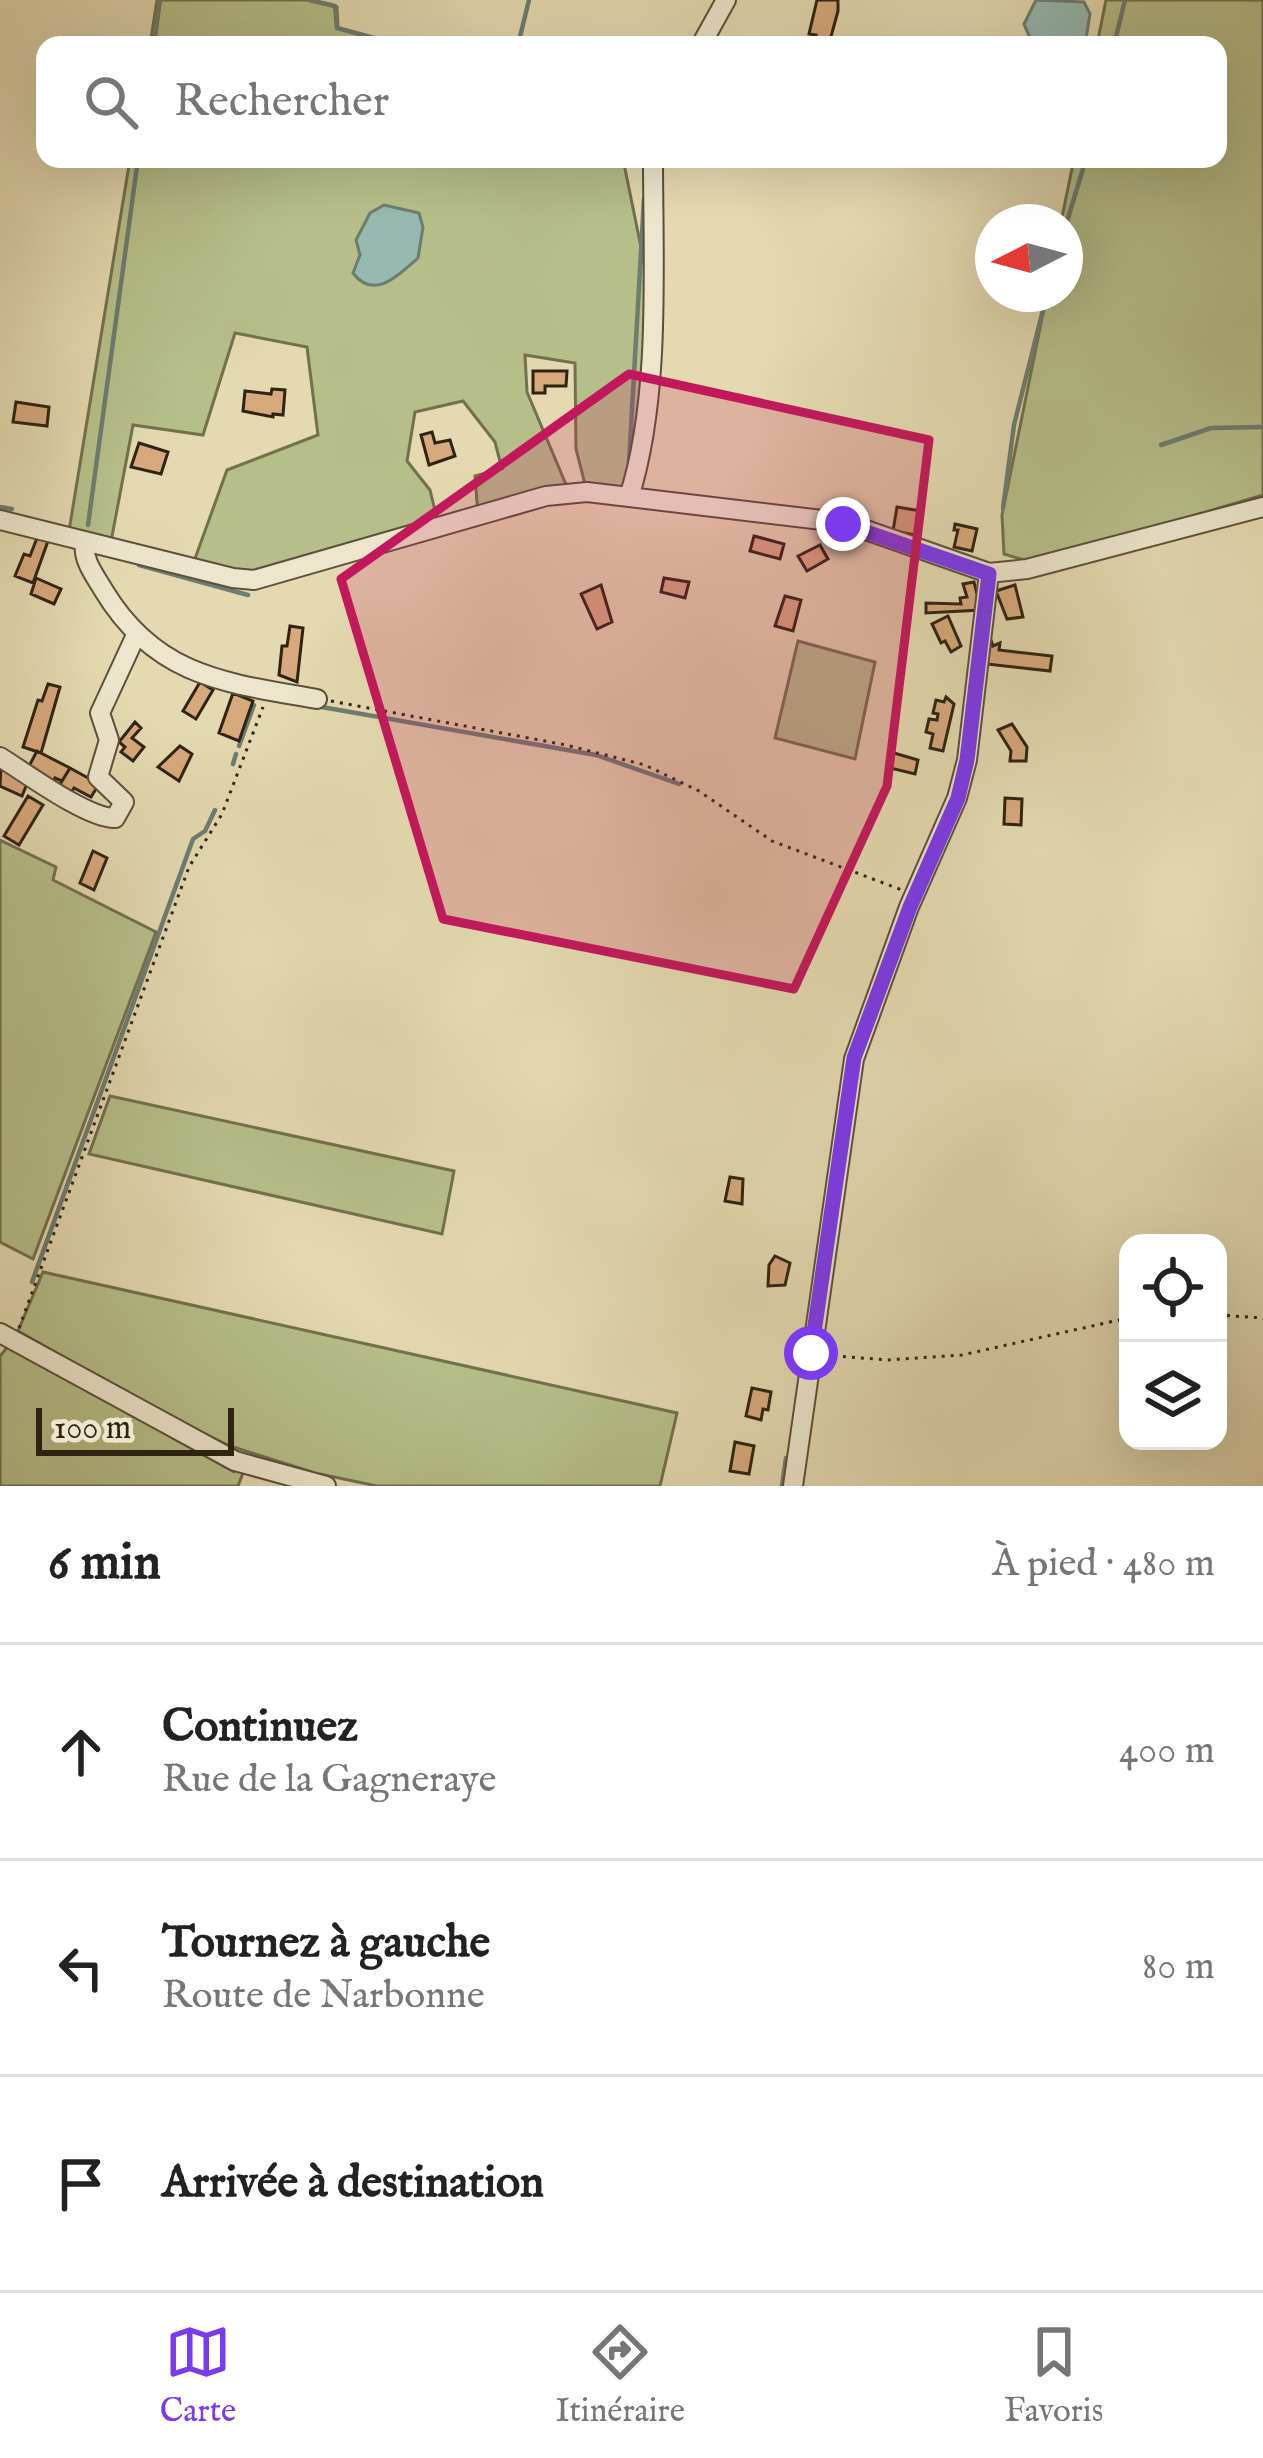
<!DOCTYPE html>
<html lang="fr">
<meta charset="utf-8">
<style>
:root{--surface:#fff;--page:#f2f2f2;--text:#222;--muted:#767676;--line:#e0e0e0;--accent:#7c3aed}
body{margin:0;font-family:"IM FELL English",serif;background:var(--page);color:var(--text)}
.controls{position:absolute;right:36px;bottom:36px;display:grid;overflow:hidden;border-radius:24px;box-shadow:0 12px 48px #0002}
.controls button{width:108px;height:108px;display:grid;place-items:center;padding:0;border:0;border-bottom:3px solid var(--line);background:var(--surface);color:var(--text);font:60px sans-serif}
.compass{position:absolute;left:975px;top:204px;width:108px;height:108px;border-radius:50%;background:var(--surface);box-shadow:0 12px 48px #0002;rotate:264deg}
.scale{position:absolute;left:36px;bottom:30px;width:198px;box-sizing:border-box;padding-left:12px;border:6px solid #2f2312;border-top:0;font-size:33px;line-height:42px;white-space:nowrap;color:#2f2312;-webkit-text-stroke:9px #ede6cc;paint-order:stroke}
.stop{position:absolute;width:36px;height:36px;margin:-27px;border:9px solid #7c3aed;border-radius:50%;background:#fff}
.stop.end{background:#7c3aed;border-color:#fff;box-shadow:0 3px 12px #0008}
.list{margin:0;padding:0;list-style:none}
h2{display:flex;justify-content:space-between;align-items:center;height:156px;margin:0;padding:0 48px;font-size:51px}
h2 small{font-size:39px;font-weight:400;color:var(--muted)}
.list li{display:grid;grid-template-columns:78px 1fr auto;gap:36px;align-items:center;box-sizing:border-box;height:216px;padding:0 48px;border-top:3px solid var(--line)}
.list b{display:block;font-size:45px;white-space:nowrap}
.list p{margin:0;font-size:39px;white-space:nowrap;color:var(--muted)}
.list em{font-size:39px;font-style:normal;color:var(--muted)}
.icon{flex:none;width:66px;height:66px;fill:none;stroke:currentColor;stroke-width:2;stroke-linecap:round;stroke-linejoin:round}
.map{position:relative;flex:none;width:1263px;height:1486px;overflow:hidden}
.search{position:absolute;background:var(--surface);box-shadow:0 12px 48px #0002;left:36px;right:36px;top:36px;height:132px;display:flex;align-items:center;gap:30px;box-sizing:border-box;padding:0 42px;border-radius:24px;color:var(--muted);font-size:45px}
.sheet{height:804px;background:var(--surface)}
nav{display:flex;justify-content:space-around;align-items:center;box-sizing:border-box;height:168px;border-top:3px solid var(--line);background:var(--surface);font-size:33px;color:var(--muted)}
nav a{display:grid;justify-items:center;gap:6px}
nav .on{color:var(--accent)}
.map>svg:first-child{display:block}
.green{fill:#b6bf8a;stroke:#72714e;stroke-width:3}
.water{fill:#96b9b0;stroke:#6d7d71;stroke-width:3}
.lines{fill:none;stroke-linecap:round;stroke-linejoin:round}
.stream{stroke:#6d7d71;stroke-width:4.5}
.building{fill:#d7a97d;stroke:#2f2312;stroke-width:3}
.minor-casing{stroke:#5c503a;stroke-width:22}
.path{stroke:#2f2312;stroke-width:3;stroke-dasharray:3 6;stroke-linecap:butt}
.minor{stroke:#ede6cc;stroke-width:18}
.route{stroke:#7c3aed;stroke-width:15}
.marked{fill:#c2185b;fill-opacity:0.2;stroke:#c2185b;stroke-width:9;stroke-linejoin:round}
</style>
<div class="map">
<svg width="1263" height="1486" viewBox="0 0 1263 1486">
<rect width="100%" height="100%" fill="#e4d9b0"/>
<filter id="stains"><feTurbulence type="fractalNoise" baseFrequency=".00167" numOctaves="4"/><feColorMatrix values="0 0 0 0 .2 0 0 0 0 .09 0 0 0 0 .02 0 0 0 .5 -.17"/></filter>
<radialGradient id="worn" r=".72"><stop offset=".6" stop-color="#630" stop-opacity="0"/><stop offset="1" stop-color="#630" stop-opacity=".3"/></radialGradient>
<path class="green" d="M157,0H307L337,7L338,28L400,45H150Z
M1106,0H1263V495L1051,558L1024,560L1004,554L1002,515L1047,294H1065V222H1061L1074,159H1218V45H1097Z
M130,159H623L652,301L629,497L587,492L576,449L575,363L525,355L527,392L570,494L478,515L475,476L502,469L495,442L463,401L415,412L407,461L430,490L439,527L269,577L192,567L227,470L318,435L307,347L235,333L203,435L133,425L110,547L68,537Z
M798,641L875,662L855,759L775,738Z
M0,840L56,867L53,880L156,932L33,1259L0,1242Z
M110,1096L454,1171L442,1234L89,1154Z
M43,1272L677,1413L660,1486H377L315,1473L230,1446L175,1420L18,1331Z
M10,1344L203,1454L243,1473L238,1486H0V1356Z"/>
<path class="water" d="M1036,0L1084,2L1090,14L1085,45H1033L1024,24Z
M384,205L419,213L423,227L418,258C399,275 374,301 353,273L360,255L356,240L370,213Z"/>
<g class="lines">
<path class="stream" d="M310,0L335,6L337,28L400,45
M154,45L160,0
M518,45L529,0
M1114,45L1125,0
M1065,228L1086,159
M1161,445L1211,428L1263,427
M629,462L644,199
M0,507L12,509
M1003,508L1014,425L1047,294
M88,525L138,159
M139,565L248,595
M316,706L596,755L679,784
M239,746L254,705
M233,764L236,754
M32,1282L193,839L205,831L215,810
M173,1437L234,1471
M782,1486L786,1458"/>
</g>
<path class="building" d="M817,0H838V11L829,44L815,41L816,35L809,34Z
M533,371H567L566,386H545V393H533Z
M272,389L285,390L283,415L273,414V417L243,411L245,391L271,394Z
M16,402L49,407L47,426L13,422Z
M432,432L435,443L450,440L455,456L429,465L421,435Z
M139,443L168,452L161,474L131,467Z
M897,507L921,511L916,535L893,531Z
M955,524L977,529L972,551L954,547L958,530H954Z
M754,536L784,544L780,559L750,551Z
M37,538L48,541L33,583L15,576L24,554L30,556Z
M820,545L828,559L807,571L798,556Z
M36,578L61,589L54,604L31,594Z
M664,578L689,582L685,598L661,592Z
M974,582L981,610L926,613V603L961,604L960,598L967,597L963,584Z
M601,585L612,622L597,629L581,594Z
M1015,585L1023,617L1007,619L996,591Z
M785,596L801,600L793,631L775,626Z
M948,616L961,646L951,652L945,641L941,643L932,624Z
M290,626L303,628L297,682L279,675L282,646H287Z
M991,640L993,646L1000,643L999,650L1052,656L1050,671L987,664Z
M200,682L213,690L196,719L183,711Z
M48,684L60,687L41,753L23,747L38,700L42,701Z
M233,693L253,701L239,741L219,733Z
M946,697L954,704L943,751L930,748L933,734L926,732L929,719L937,720L938,714L933,713L936,700L944,702Z
M135,722L141,728L132,738L144,747L133,761L121,752L125,747L119,742Z
M1012,724L1027,747L1026,761H1010L1011,751L998,730Z
M180,746L192,754L179,781L158,767Z
M37,751L70,768L62,781L55,778L53,782L28,768Z
M894,753L918,760L915,774L890,768Z
M1,766L29,779L22,796L0,786Z
M70,768L99,784L91,797L74,788L71,793L59,786Z
M28,796L43,805L19,845L4,836Z
M1005,798L1022,799L1021,825L1004,824Z
M93,851L107,858L94,890L80,883Z
M730,1177L743,1179L742,1204L725,1201Z
M775,1256L790,1263L785,1285L768,1286L769,1265Z
M752,1388L771,1392L768,1410L763,1409L761,1420L746,1416Z
M735,1442L754,1446L749,1474L730,1471Z"/>
<g class="lines">
<g class="minor-casing">
<path id="minor" d="M701,45L726,0
M629,497C661,397 653,264 653,159
M0,520L233,578L254,580L546,496L587,492L822,520L863,529L989,573L1027,569L1263,507
M85,541C82,560 94,574 104,591C156,677 226,683 317,699
M0,757C26,773 88,819 115,818L124,802L98,777L109,740L100,713L136,635
M0,1333L235,1461L326,1486
M793,1486L854,1059L909,907L957,798L967,760L989,573"/>
</g>
<path class="path" d="M331,701L566,745L645,765L699,791L772,841L902,890
M1218,1315L1263,1318
M19,1328L189,867L222,814L263,707
M825,1355L887,1360L962,1355L1128,1318"/>
<use href="#minor" class="minor"/>
</g>
<g class="lines">
<path class="route" d="M811,1353L854,1058L910,907L958,798L967,760L989,574L843,524"/>
</g>
<path class="marked" d="M629,374L929,440L887,786L794,989L443,919L341,579Z"/>
<rect width="100%" height="100%" filter="url(#stains)"/>
<rect width="100%" height="100%" fill="url(#worn)"/>
</svg>
<div class="controls">
<button><svg class="icon" aria-label="locate" viewBox="0 0 24 24"><circle cx="12" cy="12" r="6"/><path d="M12 2v4M12 18v4M2 12h4M18 12h4"/></svg></button>
<button><svg class="icon" aria-label="layers" viewBox="0 0 24 24"><path d="M12 4l9 5-9 5-9-5zM3 14l9 5 9-5"/></svg></button>
</div>
<svg class="compass" viewBox="-18 -18 36 36"><path d="M0-13l5 13h-10z" fill="#e53935"/><path d="M0 13l5-13h-10z" fill="#767676"/></svg>
<div class="scale">100 m</div>
<div class="stop" style="left:811px;top:1353px"></div>
<div class="stop end" style="left:843px;top:524px"></div>
<div class="search"><svg class="icon" aria-label="search" viewBox="0 0 24 24"><circle cx="10" cy="10" r="6"/><path d="M15 15l6 6"/></svg>Rechercher</div>
</div>
<section class="sheet">
<h2>6 min<small>À pied · 480 m</small></h2>
<ul class="list">
<li><svg class="icon" aria-label="ahead" viewBox="0 0 24 24"><path d="M12 20V5M6 11l6-6 6 6"/></svg><div><b>Continuez</b><p>Rue de la Gagneraye</p></div><em>400 m</em></li>
<li><svg class="icon" aria-label="left" viewBox="0 0 24 24"><path d="M17 20v-9H6M10 6l-5 5 5 5"/></svg><div><b>Tournez à gauche</b><p>Route de Narbonne</p></div><em>80 m</em></li>
<li><svg class="icon" aria-label="arrive" viewBox="0 0 24 24"><path d="M6 21V4h12l-3 4 3 4H6"/></svg><div><b>Arrivée à destination</b></div></li>
</ul>
</section>
<nav>
<a class="on"><svg class="icon" aria-label="map" viewBox="0 0 24 24"><path d="M3 6l6-2 6 2 6-2v14l-6 2-6-2-6 2zM9 4v14M15 6v14"/></svg>Carte</a>
<a><svg class="icon" aria-label="directions" viewBox="0 0 24 24"><path d="M12 3l9 9-9 9-9-9zM9 14v-3h6M13 9l2 2-2 2"/></svg>Itinéraire</a>
<a><svg class="icon" aria-label="saved" viewBox="0 0 24 24"><path d="M7 4h10v16l-5-4-5 4z"/></svg>Favoris</a>
</nav>
